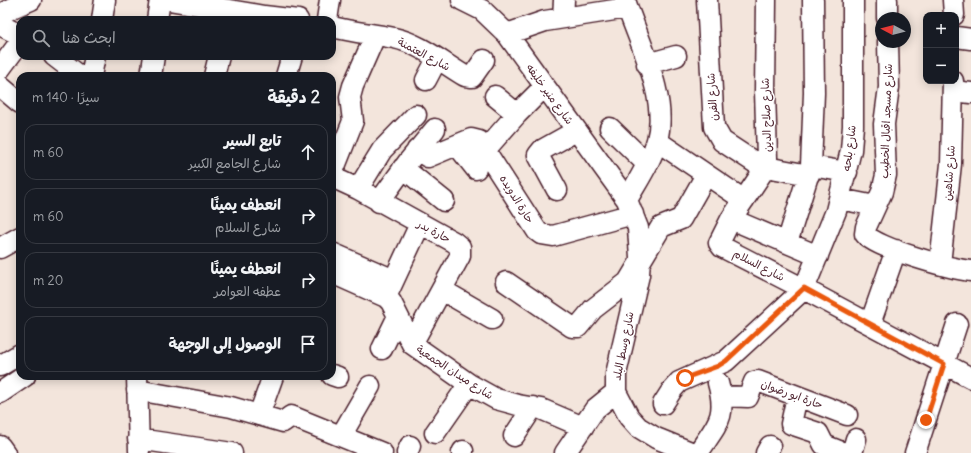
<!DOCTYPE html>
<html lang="ar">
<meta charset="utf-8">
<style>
:root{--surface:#171b24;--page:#20242c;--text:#f1f3f6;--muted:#9ea1a6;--line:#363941}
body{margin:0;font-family:Delius,"Playpen Sans Arabic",sans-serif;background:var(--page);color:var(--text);direction:rtl}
.controls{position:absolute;right:12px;top:12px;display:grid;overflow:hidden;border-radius:8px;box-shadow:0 2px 10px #0003}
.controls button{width:36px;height:36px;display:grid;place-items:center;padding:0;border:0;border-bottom:1px solid var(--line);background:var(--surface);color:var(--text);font:20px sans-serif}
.compass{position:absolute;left:875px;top:12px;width:36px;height:36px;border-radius:50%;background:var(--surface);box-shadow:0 2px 10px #0003;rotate:277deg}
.stop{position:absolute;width:12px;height:12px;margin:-9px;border:3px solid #ea580c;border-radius:50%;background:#fff}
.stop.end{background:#ea580c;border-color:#fff;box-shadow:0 1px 4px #0008}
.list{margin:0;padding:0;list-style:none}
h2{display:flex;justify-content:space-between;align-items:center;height:52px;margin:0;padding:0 16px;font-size:17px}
h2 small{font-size:13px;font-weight:400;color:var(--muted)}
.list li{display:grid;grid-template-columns:26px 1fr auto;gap:12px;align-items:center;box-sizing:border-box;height:56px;margin:0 8px 8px;padding:0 8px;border:1px solid var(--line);border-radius:12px}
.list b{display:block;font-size:15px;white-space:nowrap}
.list p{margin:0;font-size:13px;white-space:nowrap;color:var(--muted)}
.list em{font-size:13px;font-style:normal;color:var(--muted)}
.icon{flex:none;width:22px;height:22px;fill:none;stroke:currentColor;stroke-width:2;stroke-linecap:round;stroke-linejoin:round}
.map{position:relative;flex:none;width:971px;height:453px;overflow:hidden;direction:ltr}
.search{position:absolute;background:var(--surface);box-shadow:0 2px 10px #0003;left:16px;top:16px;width:320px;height:44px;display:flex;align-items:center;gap:10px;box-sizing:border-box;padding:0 14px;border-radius:12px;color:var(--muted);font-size:15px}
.panel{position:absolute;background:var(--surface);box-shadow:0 2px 10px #0003;left:16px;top:72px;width:320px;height:308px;border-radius:12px;direction:rtl}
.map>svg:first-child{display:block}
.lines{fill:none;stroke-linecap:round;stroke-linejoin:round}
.street-casing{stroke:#4a1f2b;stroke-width:23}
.street{stroke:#fff;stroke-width:20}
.route{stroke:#ea580c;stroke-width:5}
.labels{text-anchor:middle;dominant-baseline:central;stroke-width:3;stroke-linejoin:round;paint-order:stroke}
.street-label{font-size:11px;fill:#4a1f2b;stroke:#fff}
</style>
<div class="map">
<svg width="971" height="453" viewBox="0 0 971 453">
<rect width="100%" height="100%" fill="#f3e5dc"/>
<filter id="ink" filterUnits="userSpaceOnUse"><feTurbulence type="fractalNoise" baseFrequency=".025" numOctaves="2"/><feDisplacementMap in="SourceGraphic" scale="8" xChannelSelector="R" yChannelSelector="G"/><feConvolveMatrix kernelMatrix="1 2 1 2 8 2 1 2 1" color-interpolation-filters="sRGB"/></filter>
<g filter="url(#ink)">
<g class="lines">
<g class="street-casing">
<path id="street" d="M169,0L264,16L298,20
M462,0L482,10L507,34L627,200L638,228L640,257L639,275L616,374V392L629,417L638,427L656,438L693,453
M625,0C638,41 669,97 657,140C652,160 637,182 627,200
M707,0L714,127L722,141L765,169
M766,0L765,91L767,158L766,167L731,219L719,243L722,247L804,289L971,378
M887,0V18
M953,0L954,15
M0,15L12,8L31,0
M563,18L564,0
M102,20L105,0
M157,20L160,0
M327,20L330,0
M0,25L20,35
M332,27C353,32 373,34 394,38C419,43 443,63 465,76L472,77L484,60
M507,34L545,21L627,8
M956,37L971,39
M888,42L889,87L884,124L886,175L882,192L866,227L865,234C875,248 952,269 971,271
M54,56L80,76
M647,64L676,56
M0,69L20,42
M91,76L95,56
M151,76L154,56
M214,76L219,56
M286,76L292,56
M426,80L437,59
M0,86L20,103
M953,91L971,93
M495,96L517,114
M610,128L646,163
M657,141L744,200
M457,145L476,169
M486,149L517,114L544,87
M417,150L428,157L471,139L479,141L537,231L541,234L553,236L633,214
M811,166L847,172
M766,167L809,175
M403,168L444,201
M332,174L353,121L350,97L353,86L375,36
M332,177L358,189L454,242L460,247V256L412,344
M358,189L382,150L416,115
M557,190L538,155L542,150L576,131
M840,199L875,206
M379,202L408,162L435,129
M731,219L818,256
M787,243L811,166L814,93L813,0
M0,248L20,237
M332,253L394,280
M940,264L951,164L953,81
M332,273L386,297L391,302L412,344L469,384L496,399L518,405L541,409L583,427
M506,282L572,327H578L593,309L628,282L661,227L681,219L706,175
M442,290L492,319
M386,297L420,224
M870,324L896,250
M382,349L398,316
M0,366L20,354
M332,375L338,377
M137,376L139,451
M137,390L231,407L283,422L291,416L382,453
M0,393L25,376
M722,396L748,397L754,382L758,381L847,415
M797,396L791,424L818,433L824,445L844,453
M663,404L672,390L679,382L726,361L804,289L836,211L851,150L853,126V0
M259,415L273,376
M435,433L469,384
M341,436L370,386
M514,436L533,407
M138,439L232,453
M0,446L5,453
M407,453L410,446
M462,453L463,451
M565,453L595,409L616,392
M698,453C716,425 728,418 718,383
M766,453L770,446
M852,453L856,439
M915,453L957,324"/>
</g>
<use href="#street" class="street"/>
</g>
</g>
<g class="lines" filter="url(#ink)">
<path class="route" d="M685,378L718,366L726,361L804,288L944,364L926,420"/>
</g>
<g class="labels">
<g class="street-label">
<text transform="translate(424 54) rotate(28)">شارع العتمنة</text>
<text transform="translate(550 94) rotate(54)">شارع منير خليفه</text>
<text transform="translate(712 97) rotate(-94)">شارع الفرن</text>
<text transform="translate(766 115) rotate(-92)">شارع صلاح الدين</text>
<text transform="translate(886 121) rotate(-88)">شارع مسجد اقبال الخطيب</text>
<text transform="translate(849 148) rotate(-83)">شارع بلحه</text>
<text transform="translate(949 173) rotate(-86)">شارع شاهين</text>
<text transform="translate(517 199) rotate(58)">حارة الدويده</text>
<text transform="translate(434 231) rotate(28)">حارة بدر</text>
<text transform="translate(759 265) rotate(27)">شارع السلام</text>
<text transform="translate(623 346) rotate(-79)">شارع وسط البلد</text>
<text transform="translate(455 372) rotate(33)">شارع ميدان الجمعية</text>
<text transform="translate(792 394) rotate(20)">حارة ابو رضوان</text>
</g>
</g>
</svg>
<div class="controls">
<button>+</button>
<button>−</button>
</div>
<svg class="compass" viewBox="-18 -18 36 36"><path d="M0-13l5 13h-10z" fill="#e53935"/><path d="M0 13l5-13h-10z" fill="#9ea1a6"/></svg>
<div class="stop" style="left:685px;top:378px"></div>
<div class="stop end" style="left:926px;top:420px"></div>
<div class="search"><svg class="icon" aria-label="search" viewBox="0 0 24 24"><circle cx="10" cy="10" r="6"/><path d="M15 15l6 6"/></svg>ابحث هنا</div>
<section class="panel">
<h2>2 دقيقة<small>سيرًا · 140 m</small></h2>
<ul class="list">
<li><svg class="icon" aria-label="ahead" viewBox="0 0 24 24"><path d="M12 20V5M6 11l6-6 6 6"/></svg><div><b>تابع السير</b><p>شارع الجامع الكبير</p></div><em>60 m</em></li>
<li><svg class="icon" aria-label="right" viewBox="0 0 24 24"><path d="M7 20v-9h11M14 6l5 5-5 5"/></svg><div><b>انعطف يمينًا</b><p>شارع السلام</p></div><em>60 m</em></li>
<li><svg class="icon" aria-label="right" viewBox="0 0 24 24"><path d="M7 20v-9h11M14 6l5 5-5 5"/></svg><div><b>انعطف يمينًا</b><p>عطفه العوامر</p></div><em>20 m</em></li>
<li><svg class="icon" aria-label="arrive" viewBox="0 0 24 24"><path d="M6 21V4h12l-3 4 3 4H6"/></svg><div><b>الوصول إلى الوجهة</b></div></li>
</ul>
</section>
</div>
